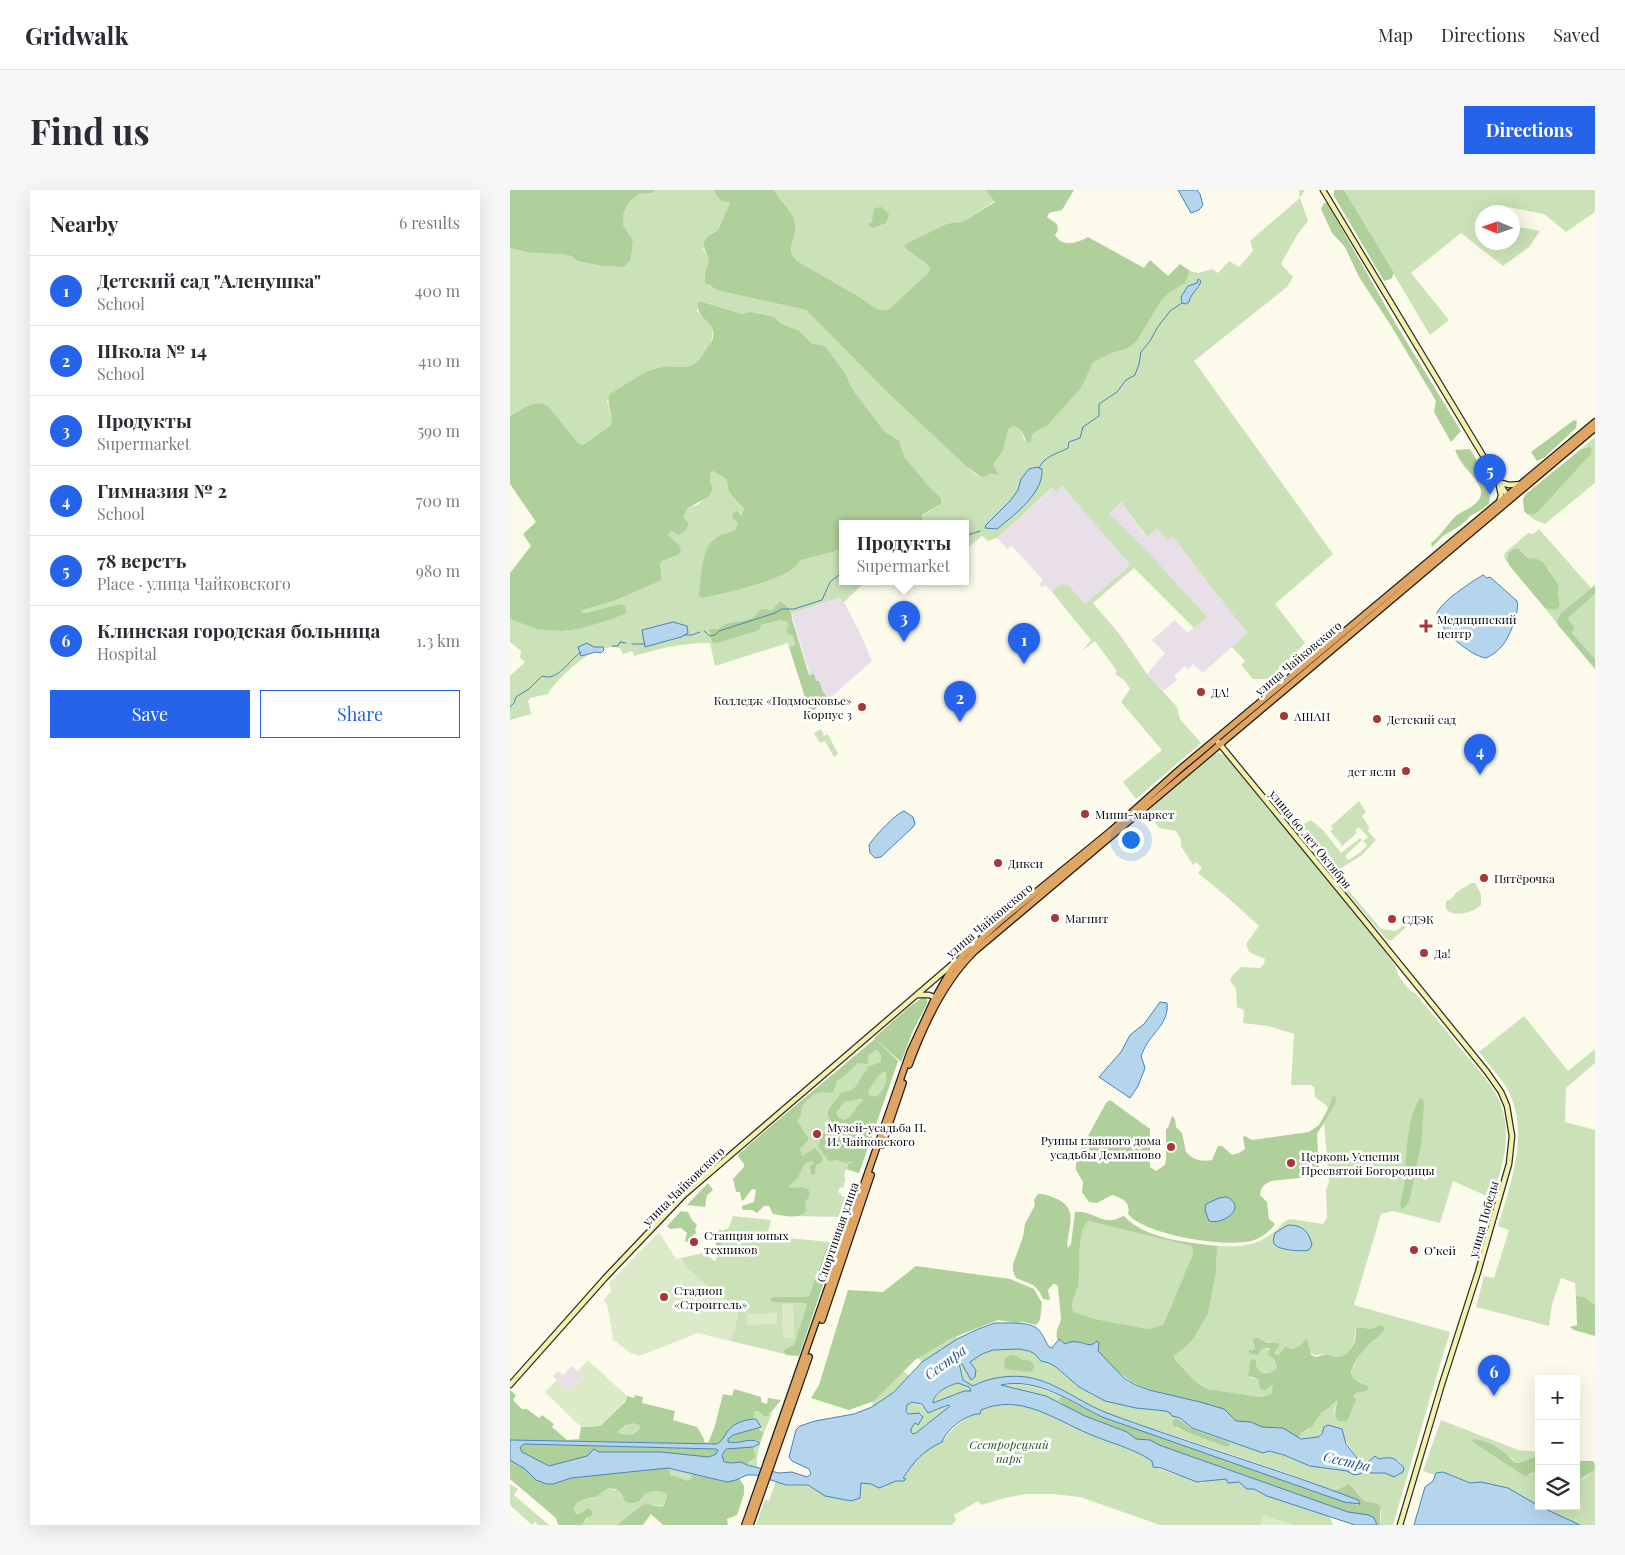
<!DOCTYPE html>
<meta charset="utf-8">
<style>
:root{--surface:#fff;--page:#f7f7f7;--text:#2b2b33;--muted:#7c7c81;--line:#e1e1e2;--accent:#2563eb}
body{margin:0;font-family:"Playfair Display",serif;background:var(--page);color:var(--text)}
.controls{position:absolute;right:15px;bottom:15px;display:grid;overflow:hidden;border-radius:0px;box-shadow:0 5px 20px #0002}
.controls button{width:45px;height:45px;display:grid;place-items:center;padding:0;border:0;border-bottom:1px solid var(--line);background:var(--surface);color:var(--text);font:25px sans-serif}
.compass{position:absolute;left:965px;top:15px;width:45px;height:45px;border-radius:50%;background:var(--surface);box-shadow:0 5px 20px #0002;rotate:272deg}
.you{position:absolute;left:620px;top:649px;width:18px;height:18px;margin:-12px;border:4px solid #fff;border-radius:50%;background:#1a73e8;box-shadow:0 0 0 8px #1a73e833}
.badge{display:grid;place-items:center;width:32px;height:32px;border-radius:50%;background:var(--accent);color:#fff;font-size:16px;font-weight:700}
.pin{position:absolute;translate:-50% -41px;filter:drop-shadow(0 1px 2px #0008)}
.pin::after{content:'';position:absolute;top:26px;width:18px;height:15px;background:inherit;clip-path:polygon(0 0,100% 0,50% 100%)}
.popup{position:absolute;left:329px;top:330px;width:130px;height:65px;box-sizing:border-box;display:grid;place-content:center;border-radius:0px;background:var(--surface);filter:drop-shadow(0 1px 4px #0005);font-size:16px;white-space:nowrap;color:var(--muted)}
.popup b{font-size:19px;color:var(--text)}
.popup::after{content:'';position:absolute;left:50%;top:100%;margin-left:-10px;border:10px solid transparent;border-top-color:var(--surface)}
.list{margin:0;padding:0;list-style:none}
h2{display:flex;justify-content:space-between;align-items:center;height:65px;margin:0;padding:0 20px;font-size:21px}
h2 small{font-size:16px;font-weight:400;color:var(--muted)}
.list li{display:grid;grid-template-columns:32px 1fr auto;gap:15px;align-items:center;box-sizing:border-box;height:70px;padding:0 20px;border-top:1px solid var(--line)}
.list b{display:block;font-size:19px;white-space:nowrap}
.list p{margin:0;font-size:16px;white-space:nowrap;color:var(--muted)}
.list em{font-size:16px;font-style:normal;color:var(--muted)}
.actions{display:flex;gap:10px;padding:15px 20px}
.actions a{flex:1;padding:11px 0;border:1px solid var(--accent);border-radius:0px;text-align:center;font-size:18px;color:var(--accent)}
.actions .main{background:var(--accent);color:#fff}
.icon{flex:none;width:28px;height:28px;fill:none;stroke:currentColor;stroke-width:2;stroke-linecap:round;stroke-linejoin:round}
.map{position:relative;flex:none;width:1085px;height:1335px;overflow:hidden;border-radius:0px}
header{display:flex;align-items:center;gap:30px;box-sizing:border-box;height:70px;padding:0 25px;background:var(--surface);border-bottom:1px solid var(--line)}
header strong{font-size:24px}
nav{display:flex;gap:28px;margin-inline-start:auto;font-size:18px}
.intro{display:flex;align-items:center;justify-content:space-between;box-sizing:border-box;height:120px;padding:0 30px}
h1{margin:0;font-size:35px}
.button{padding:12px 22px;border-radius:0px;background:var(--accent);color:#fff;font-size:18px;font-weight:700}
main{display:flex;gap:30px;padding:0 30px}
aside{flex:1;background:var(--surface);border-radius:0px;box-shadow:0 5px 20px #0002}
.map>svg:first-child{display:block}
.industrial{fill:#e8dfe8}
.green{fill:#cbe2b8;fill-rule:evenodd}
.forest{fill:#afd09a;fill-rule:evenodd}
.pitch{fill:#ddeac9}
.water{fill:#b5d5ed;stroke:#4584bb;fill-rule:evenodd}
.lines{fill:none;stroke-linecap:round;stroke-linejoin:round}
.stream{stroke:#4584bb;stroke-width:1}
.secondary-casing{stroke:#2c2c2c;stroke-width:7}
.highway-casing{stroke:#1b1b1b;stroke-width:8}
.secondary{stroke:#f4f1ad;stroke-width:4.5}
.highway{stroke:#e1a563;stroke-width:5.5}
.poi-dot{fill:#a73735;stroke:#fff;stroke-width:2}
.labels{text-anchor:middle;dominant-baseline:central;stroke-width:5;stroke-linejoin:round;paint-order:stroke}
.poi-label{font-size:12px;fill:#0a0a0a;stroke:#fff;text-anchor:start}
.street-label{font-size:12px;fill:#0a0a0a;stroke:#fff}
.park-label{font-size:12px;font-style:italic;fill:#2b5824;stroke:#fff}
.water-label{font-size:14px;font-style:italic;fill:#25588b;stroke:#fff}
</style>
<header>
<strong>Gridwalk</strong>
<nav><a>Map</a><a>Directions</a><a>Saved</a></nav>
</header>
<div class="intro"><h1>Find us</h1><a class="button">Directions</a></div>
<main>
<aside>
<h2>Nearby<small>6 results</small></h2>
<ul class="list">
<li><span class="badge">1</span><div><b>Детский сад &quot;Аленушка&quot;</b><p>School</p></div><em>400 m</em></li>
<li><span class="badge">2</span><div><b>Школа № 14</b><p>School</p></div><em>410 m</em></li>
<li><span class="badge">3</span><div><b>Продукты</b><p>Supermarket</p></div><em>590 m</em></li>
<li><span class="badge">4</span><div><b>Гимназия № 2</b><p>School</p></div><em>700 m</em></li>
<li><span class="badge">5</span><div><b>78 верстъ</b><p>Place · улица Чайковского</p></div><em>980 m</em></li>
<li><span class="badge">6</span><div><b>Клинская городская больница</b><p>Hospital</p></div><em>1.3 km</em></li>
</ul>
<div class="actions"><a class="main">Save</a><a>Share</a></div>
</aside>
<div class="map">
<svg width="1085" height="1335" viewBox="0 0 1085 1335">
<rect width="100%" height="100%" fill="#fcfaea"/>
<path class="industrial" d="M552,296L620,375L575,414L551,394L542,402L535,395L532,397L529,395L533,390L502,356L497,359L487,348L543,298L546,301Z
M611,312L636,347L647,338L662,346L737,443L693,483L683,474L678,479L674,476L664,486L667,490L653,501L637,484L655,463L642,450L665,430L678,443L696,426L599,324Z
M329,408L334,412L350,443L362,471L319,509L313,502L309,491L306,492L300,485L282,426H283L282,423Z
M62,1176L73,1186L59,1202L43,1186L48,1181L53,1185Z"/>
<path class="green" d="M144,0H205V4L220,13L208,40L201,43L193,59L199,68L195,84L199,96L205,97L210,101L296,120L379,204L465,284L471,287L480,283L489,284L485,278L484,272L498,239L504,236L511,240L514,249L520,253L521,252V244L538,235L571,198L583,173L599,164L619,158L627,151L651,111L659,103L675,93L680,81L689,83L702,79L708,83L719,71L729,77L743,61L740,51L790,8L789,0H795L790,8L798,31L787,45L771,74L783,87L777,97L684,171L823,364L765,414L795,453L759,489H743L731,475L735,471L722,457L737,443L662,346L657,350L647,338L637,347L611,312L599,324L636,360L697,427L684,438L624,378L583,413L610,445L637,484L667,517L670,529L691,553L626,609L613,592L652,560L611,512L620,499C617,492 611,487 605,484L607,481L585,451L572,461L581,450L542,402L551,394L558,395L575,414L620,375L552,296L546,302L542,298L487,348L478,351L472,346L455,360V333H408L412,330V326L431,314V308L422,301L395,268L389,251L374,241L343,200L336,185L290,141L270,133L264,127L234,124L189,111L187,121C192,126 200,133 202,140C206,150 192,172 182,176C179,177 174,177 170,178L97,210L102,231L101,235L76,253L72,255L68,254L38,216C26,207 11,220 0,226V58L20,63L51,64L61,66L67,71L92,76L114,77L121,70L123,50L113,35V25L119,12L129,4L142,3Z
M264,0H476L485,11L454,31L447,32L396,59L418,75L420,79L418,83L379,119L371,120L365,118L348,106L287,71C282,64 279,57 282,49C283,46 284,45 284,42C285,23 272,15 264,0Z
M834,0H1085V22L1056,42L1034,24L998,17L997,22H972V52H1002L1003,36L1030,41L1019,57L993,76L951,43L901,83L939,130L920,145Z
M1085,247V293L1035,334L1023,329L1017,324L1024,325L1029,321L1081,264L1082,259L1079,257L1071,259Z
M203,281L216,289L219,295V302L234,319L225,340L203,349L193,408C211,404 276,389 286,376C288,374 289,371 291,370L323,362L333,358V391H354L355,392L334,412L329,408L282,423L276,414L270,411L261,421L240,430L208,439H199L201,450L207,453L251,435L270,430L277,432L283,446L285,455L279,457L278,453L205,476L200,453C174,452 148,459 124,466L122,461L113,464L110,458C101,456 89,458 80,464C68,471 44,492 38,504L20,508L18,511L21,524L0,530V486L15,472L10,468L11,461L0,452V429C27,439 57,447 84,433C93,429 101,420 109,414L76,423H71V420L104,411L152,390L150,374L152,371L168,365L158,345L174,329L177,319L189,314L203,298L200,292V282Z
M1029,339L1081,398L1051,423L1047,431L1048,435L1034,417L1037,419L1046,420L1050,416L1048,403L1049,395L1038,378L1018,368L1011,360L1004,359L998,363L997,370L999,375L994,367L995,363L1018,343L1023,344Z
M1085,404V469L1062,443L1058,428Z
M311,539L314,546L318,544L328,564L324,567L315,551L310,553L304,543Z
M709,563L716,566L872,757C877,766 887,775 888,785L900,801L905,803C922,824 939,844 956,865C968,880 984,896 991,915C1002,945 993,979 981,1008L943,991L930,1033L883,1021L871,1024L844,1115L940,1142C920,1206 902,1271 883,1335H870L871,1321L866,1313L854,1311L848,1304L836,1295L823,1301C750,1271 672,1250 597,1223C571,1213 549,1193 522,1188C502,1184 481,1188 463,1196L454,1191L449,1173L452,1174L459,1186L465,1177L460,1174V1172L472,1163L483,1160L509,1159L519,1161L525,1164L531,1171L539,1173L546,1177L569,1197L595,1211L626,1218L656,1221L660,1223L661,1225L670,1228L682,1238L753,1263L759,1261L774,1265L800,1276L837,1281L844,1285L855,1280L860,1283H875L886,1287L890,1283L892,1276L889,1271L876,1267L869,1269L865,1266L857,1273L850,1272L835,1250L813,1241L807,1248H788L791,1243L798,1240L805,1233L812,1222L820,1217L827,1210L824,1223L828,1231L834,1232L843,1206L846,1203L857,1201L851,1192L846,1191L841,1186L842,1179L851,1161L859,1156L874,1141L859,1140L851,1137L845,1141C845,1158 835,1173 817,1164C798,1166 804,1166 793,1151L790,1156L782,1159L775,1156L769,1165H766L764,1162L768,1153C759,1153 752,1151 743,1154L745,1159L739,1160L751,1162L754,1158L760,1159L759,1165L764,1169L767,1177L765,1181L759,1183L750,1182L746,1175L740,1188L748,1189L750,1196L763,1195L761,1204L751,1207L697,1199L685,1191L664,1167L666,1163L682,1151L698,1124L706,1083L707,1058L708,1056C730,1057 747,1056 765,1041C770,1037 773,1031 780,1029L813,1034L817,1028L816,1000L819,992L814,933L825,915L820,914L818,919L816,915L805,907L804,897L801,895H781L784,844L758,836L733,833L734,820L727,817L726,798L720,791L722,786L731,777L750,778L754,774L755,769L739,762L736,754L749,736L717,707L688,683L692,678L686,672L683,675L671,656V650L666,641L649,638L642,628L638,630L632,622L703,564ZM668,1229L680,1238L720,1254L666,1238Z
M759,602L824,681V684H821L755,605Z
M849,611L856,622L852,626L859,637L858,641L866,650L852,665L828,680L790,636L801,630L813,640L831,663L850,648L852,650L835,666L838,670C844,667 853,661 857,655L853,651L858,647L849,637L845,640L847,643L831,657V654L820,641L823,639L821,636Z
M828,688L871,739L886,741L904,727H907L882,750H877L828,692Z
M961,693H965L971,704V715C963,723 944,728 936,719V711C944,709 944,703 950,700C954,697 957,696 961,693Z
M1014,826L1058,881L1085,859V873L1056,898L1055,932L1085,940V1115L1074,1107L1066,1106L1065,1093L1051,1088L1042,1114L1039,1136L966,1117L974,1086L984,1088L999,1040L988,1036C1001,992 1022,939 995,895C987,884 978,873 969,862Z
M365,849L388,871L349,983L336,979L334,986L336,988L333,998L330,997L328,1002L331,1004V1006L341,1009L335,1027L278,1026L235,958Z
M223,1026L261,1030L257,1046L320,1052L283,1166L220,1151L225,1139L228,1121L176,1078L171,1068L193,1063L205,1071Z
M578,1031L683,1056V1064L653,1135L638,1139L585,1129L564,1122C559,1113 566,1104 568,1096C571,1081 566,1041 578,1031Z
M446,1145L447,1149L412,1172L405,1165Z
M393,1181L399,1185C389,1199 377,1208 362,1217L364,1205Z
M448,1193L459,1197L461,1201H454L423,1213V1211C427,1202 439,1195 448,1193Z
M507,1194L526,1197L556,1208L553,1207L550,1213L554,1216L532,1205L491,1195Z
M405,1212L423,1222L438,1215L441,1216L406,1243L403,1244L401,1242V1239L405,1233L408,1234L412,1227L402,1223L398,1224L396,1217L399,1213Z
M491,1214C524,1213 549,1231 578,1244C599,1253 623,1258 642,1271L643,1277L691,1293L700,1290L716,1289L721,1292H729L734,1297L744,1299L758,1306L819,1326L823,1335H650L570,1307L542,1304H516L495,1308L471,1315L468,1311L444,1325L446,1330L442,1335H246L255,1309L259,1311L266,1291L279,1296L298,1295L343,1310L351,1307V1293L361,1294L369,1298L386,1291H392C398,1276 414,1257 431,1253C440,1240 450,1232 464,1223L469,1225L471,1220Z
M245,1221L250,1222L253,1226L261,1224L263,1221C258,1234 243,1265 248,1278L237,1275L242,1271L245,1263L243,1257L248,1255L252,1240L249,1238L251,1237L246,1229H243Z
M931,1230L1008,1260L1029,1262V1267C1020,1268 1014,1273 1005,1273L1002,1268L962,1250L1011,1284L1020,1285L1023,1282L1029,1283V1316L971,1292L960,1293L939,1284L926,1283L925,1285L913,1281Z
M120,1233H127L131,1234V1237C125,1245 116,1247 107,1242Z
M1085,1274V1335H1070L1030,1316H1066V1291C1074,1290 1083,1283 1085,1274Z
M158,1278L181,1284L183,1288L178,1291C169,1290 160,1287 158,1278Z
M0,1294L8,1299L4,1305L39,1335H28L25,1332L22,1335L0,1315Z
M98,1299L109,1300L112,1307L123,1313L130,1311C135,1300 144,1300 156,1303L157,1306L154,1316L132,1315L107,1335H72L80,1326L76,1319L69,1324H66L64,1319L66,1314C73,1310 77,1309 84,1307C90,1305 92,1300 98,1299Z"/>
<path class="forest" d="M0,0H144L143,3L129,4L119,12L113,25V35L123,50L121,70L114,77L92,76L67,71L61,66L51,64L20,63L0,58Z
M205,0H264C270,12 282,20 285,33C288,49 273,55 287,71L348,106L365,118L371,120L379,119L418,83L420,79L418,75L396,59L395,56L398,53L437,34L454,31L485,12L476,0H564L552,20L539,23L537,27L547,34L548,40L545,45C552,58 568,53 578,47L634,78L640,70L658,86L670,74L680,81L675,93L659,103L651,111L627,151L619,158L599,164L583,173L571,198L538,235L522,244L521,252L519,253L517,252L511,240L504,236L498,239C495,251 495,263 484,272L485,278L489,284L488,285L480,283L477,286L471,287L456,276L379,204L296,120L210,101L195,93V84L199,68C190,54 193,47 208,40L220,13L210,10L205,3Z
M824,0H834L884,83L881,89L874,91L824,6Z
M814,13H817L887,136L951,241L941,252L924,222L926,211L880,134L849,87L835,57L822,43L811,19Z
M372,17L379,24L376,33L362,38L358,34L362,32L364,18Z
M189,111L233,124L240,122L264,127L270,133L290,141L303,154L315,156L336,185L343,200L374,241L389,251L395,268L422,300L431,308V314L412,325V330L408,333H333V358L323,362L291,370C289,371 288,374 286,376C274,390 212,404 193,408L189,407V403C191,388 192,360 203,350C208,345 218,343 225,340L228,332L222,328L223,323L227,321L231,326L234,319L219,302L218,295L216,289L203,281L200,282V292L203,298L199,306L177,319L174,328L179,334L175,341L169,345L162,341L158,345L169,355L171,361L168,365L152,371L150,374L152,390L104,411L72,420L71,423H76L109,414L115,416L116,423L102,429L69,439L52,441L27,439L0,429V383L21,356L13,344L26,332L0,294V226C11,220 26,207 38,216L68,253L72,255L76,253L101,235C104,224 95,215 100,204C110,198 138,179 148,178C170,173 181,186 195,161C198,157 202,152 203,148C207,131 182,127 189,111Z
M1064,230L1067,231L1066,238L1035,267L1027,271L1021,262Z
M1079,257L1082,258L1081,264L1029,321L1024,325L1017,324L1014,321L1013,309L1016,304L1071,259Z
M960,259L977,288L978,302L980,307L979,313L971,320L960,326L956,331L948,337L933,346L922,357L921,353C931,346 937,334 947,325C953,321 961,318 966,313C981,299 959,284 952,273C949,269 947,264 945,260Z
M1004,359H1009L1018,368L1027,369L1033,372L1049,395L1048,403L1050,416L1046,420L1037,419L1034,417L999,375L997,370L998,363Z
M1085,395V404L1058,428L1064,438L1062,443L1085,469V479L1048,435L1047,431L1051,423Z
M270,411C279,416 282,421 282,429L299,485L304,484L306,491H309L313,502L319,509L300,523L279,457L285,455L283,446L278,444L276,439L279,436L277,432L270,430L251,435L249,440L207,453L204,454L201,450L199,439H208C221,427 240,437 250,420L257,419L261,421Z
M413,807L417,809V814L402,843L391,872L364,848L399,817Z
M365,849L388,871L349,983L337,979L339,973H343L341,971L336,973L326,970L320,971L318,970L308,956L310,952L305,942L310,940L316,945L327,940V936C315,927 315,921 326,910C328,908 329,905 331,903C334,901 339,902 342,900C349,895 350,886 357,880V877L371,872V866L368,860H365L358,865V874L348,873C340,880 335,886 327,891L323,902C318,904 315,902 311,902C303,903 294,912 291,919V925L287,931L299,949L290,959L292,966L305,958L312,967V972L306,975L305,984L301,985L300,977L303,973V971L295,973L287,989L278,996L281,998L292,997L298,999L300,1004L295,1013L296,1022C288,1029 274,1026 263,1024L259,1016H254L247,1023L242,1020H233L232,1016L244,1012L246,1000L242,999L233,1011L231,1009L230,1002H226L223,989L234,977V974L228,966L229,963L234,960L268,930L271,929L273,926ZM375,881C380,889 373,902 366,907L359,905L358,901C362,895 369,883 375,881ZM350,909H353L352,912C344,917 344,926 335,930L329,928L326,923L334,912Z
M823,906L826,907L825,915L807,944L809,983L808,986L761,991C754,994 751,997 750,1005L757,1012L759,1029L765,1034C761,1040 752,1048 744,1050C720,1059 634,1045 618,1024C621,1012 612,1008 602,1005L587,1013L579,1012L572,1002L573,992L566,980V968L596,913L600,910L640,939V977L646,981L655,975L656,970V939L658,938L662,926L665,929L666,937L672,943L676,962C683,970 692,972 702,970L708,956H712L722,965L729,963L735,959L733,947L735,946L742,950L799,942L809,935L818,919Z
M910,908L913,909L914,913L911,955L899,1012L892,1020C888,1013 893,1005 894,997C897,971 895,931 910,908Z
M198,993L203,1000L197,1005L195,1017L177,1015Z
M528,1004C536,1004 540,1006 547,1009C568,1019 559,1035 557,1054L558,1058L561,1054L565,1022C580,1020 590,1032 602,1030C606,1030 610,1027 614,1026C634,1049 680,1053 708,1056L707,1058L706,1083L698,1124L682,1151L664,1166L665,1169L685,1191L697,1199L751,1207L761,1204L763,1195C758,1196 758,1203 750,1199L748,1189L738,1186L741,1169L746,1170V1175L750,1182C757,1184 763,1184 767,1177L764,1169L758,1165L760,1159L759,1158H754L747,1165L739,1163V1160L745,1159L743,1151L746,1147L757,1153H768L769,1156L764,1162L766,1165H769L775,1156L782,1159L790,1156L793,1151L797,1150L801,1165L806,1167L817,1164C831,1171 840,1164 845,1150C846,1147 845,1142 847,1138C857,1135 855,1144 870,1135L875,1137L874,1141C859,1157 848,1160 841,1182C842,1192 852,1192 859,1197L857,1201L846,1203L843,1206L846,1210L837,1231L834,1232L828,1231C822,1223 827,1219 827,1210L820,1217L812,1222L802,1237L791,1243L788,1248L767,1237H752L741,1232L726,1231C720,1228 717,1221 712,1219C675,1204 635,1208 605,1179C600,1174 589,1167 587,1159C586,1157 587,1154 586,1152L585,1154L578,1155L570,1152L555,1154L549,1149H547C545,1138 550,1137 551,1128L548,1097L546,1094H543L538,1100L540,1110L533,1109L529,1101L523,1095L506,1088L503,1081V1074L513,1047L515,1034L525,1015L524,1010ZM578,1031L682,1056L683,1064L653,1135L638,1139L585,1129L564,1122C559,1113 566,1104 568,1096C571,1080 566,1042 578,1031Z
M171,1021L178,1022L182,1030L187,1035L185,1039L186,1043L178,1049V1051L177,1052L175,1051L177,1043L171,1038L160,1039L157,1036Z
M216,1039L218,1040L208,1063L207,1062L205,1048L209,1040L214,1041Z
M321,1051H324L326,1056L289,1166L276,1165L274,1162L275,1159L284,1155L297,1115L296,1113L263,1112L260,1109L263,1107H299L317,1056Z
M406,1076L500,1089L524,1099L532,1113L530,1130L526,1135L514,1132L506,1133L488,1130L440,1149L405,1170L364,1211L339,1220L301,1208L309,1195L338,1100L373,1102Z
M1066,1106L1074,1107L1085,1115V1146L1064,1140L1060,1137L1067,1135Z
M500,1165H505L512,1170H518L522,1172L524,1176L523,1181L518,1182L496,1179L494,1176L495,1169Z
M224,1199L251,1207V1212L257,1214L258,1208L271,1210L258,1226H253L250,1222L245,1221L243,1229L223,1236L212,1250L207,1254L0,1250V1200L6,1205L3,1210L12,1219H17L29,1228L32,1225L44,1234L42,1237L57,1250L69,1249L71,1237L90,1236L116,1211L117,1206L124,1208L125,1205L133,1207L132,1213L165,1221L163,1230L187,1237L194,1249V1252L198,1253L204,1239L213,1204L222,1206ZM123,1233L131,1236C127,1245 116,1247 107,1242L116,1235Z
M553,1207L592,1227L848,1315V1310L823,1301L839,1294L854,1311L866,1313L870,1316V1335H867L864,1328L838,1322L649,1255L640,1250L626,1249L617,1242L575,1226L554,1216L549,1210L550,1208Z
M665,1229H668L680,1238L717,1252L720,1254L718,1256H714C704,1252 666,1239 662,1234L663,1230Z
M249,1238L253,1243L250,1251L245,1250L220,1253L218,1252V1249L223,1245Z
M964,1249C980,1251 995,1261 1005,1273C1014,1273 1020,1267 1029,1267V1283L1023,1282L1016,1286L1011,1284L963,1252L962,1250Z
M13,1254L206,1259L208,1260L206,1264L199,1267L151,1262H89L84,1259L77,1266L39,1276L12,1262L10,1257Z
M243,1257L246,1266L237,1275C229,1273 218,1275 212,1270L213,1263L219,1258Z
M0,1270L15,1279L26,1290L43,1294L61,1288L158,1278L161,1285L178,1291L182,1288L181,1284L217,1292L229,1288L234,1296V1304L227,1325L217,1329L218,1335H153L141,1324L133,1335H107L132,1315C139,1312 146,1318 154,1316L157,1306L156,1303C144,1300 135,1300 130,1311C109,1319 116,1301 105,1299C93,1296 92,1306 84,1307C77,1308 72,1310 66,1314L64,1319L66,1324H69L78,1318L82,1321V1325L76,1329L72,1335H48L46,1328L0,1289Z
M1066,1271H1083L1085,1274L1084,1280L1068,1291H1066Z"/>
<path class="pitch" d="M149,1042L166,1069L171,1068L176,1078L228,1121L225,1139L220,1151L188,1143L129,1166L123,1163L122,1164L102,1149L103,1147L97,1114L93,1111L101,1101L99,1093Z
M272,1114H283L284,1148H273Z
M267,1123V1134L237,1135V1124Z
M78,1170L117,1206L116,1210L90,1236L71,1237L35,1202L47,1190L59,1201L73,1187L68,1181Z
M753,1325L785,1335H750Z"/>
<path class="water" d="M668,0H687L690,4L693,15L689,20L681,23Z
M688,89L691,91C689,99 680,104 679,112L676,114L672,113L671,107L678,96L687,93Z
M527,277L532,279C534,303 504,325 487,339L475,338L476,335L500,311L508,300L511,289L519,279Z
M973,385L977,388L980,387L1007,411C1010,422 999,448 992,456C987,462 982,465 976,468C960,466 931,440 926,425C931,411 960,393 973,385Z
M163,432L177,436L178,443L171,447L135,457L132,440Z
M77,453L84,457H93L94,460L91,463L86,462L71,466L68,457Z
M394,621L403,627L405,634L403,637L371,667L365,668L360,663L359,655C365,646 385,624 394,621Z
M650,812L657,813C659,830 647,839 638,852C635,856 633,862 631,866L635,878L628,896L620,908L589,887L611,862L620,845L634,834Z
M717,1007C737,1017 715,1035 699,1031L695,1020L696,1014L709,1008Z
M778,1035C792,1035 799,1041 802,1055L799,1060C793,1062 769,1060 765,1055C762,1051 764,1047 765,1043Z
M484,1133C494,1133 517,1132 525,1137C532,1141 535,1151 539,1157L542,1158L549,1149L555,1154C559,1152 563,1151 568,1152C576,1153 580,1158 587,1151L589,1153L588,1161L615,1189L626,1195L639,1200L690,1212L714,1219L726,1231L741,1232L752,1237L773,1238L791,1249L808,1247L812,1244L814,1237L818,1235L832,1239L836,1254L850,1272L857,1273L865,1266L869,1269C883,1266 885,1268 894,1278L893,1282L884,1287L875,1283H860L855,1280L850,1284L844,1285L837,1281L800,1276L774,1265L759,1261L753,1263L682,1238L670,1228L662,1226L660,1223L656,1221L626,1218L595,1211L569,1197L546,1177L539,1173L531,1171L525,1164L519,1161L509,1159L483,1160L472,1164L460,1172L466,1180L465,1187L461,1190L452,1174L449,1173L453,1190L463,1196C479,1187 503,1184 522,1188C549,1194 571,1213 597,1223C680,1254 766,1278 848,1310L850,1314L834,1312L592,1227C562,1212 527,1187 491,1195L536,1206L575,1226L617,1242L626,1249L640,1250L649,1255L838,1322L859,1325L864,1328L867,1335H845L757,1306L744,1299H737L729,1292L718,1293L716,1289L687,1292L651,1278L643,1277L642,1271C623,1258 600,1253 579,1244C544,1229 510,1203 471,1220L470,1224C458,1223 436,1239 432,1252C413,1261 405,1270 393,1288L396,1289L394,1291H386L369,1298L361,1294L351,1293L350,1308L341,1311L315,1306L298,1295H276L246,1285H237L226,1290L217,1292L158,1278L61,1288L43,1294H37L26,1290L15,1279L0,1270V1250L207,1254C212,1251 214,1247 217,1242C223,1233 236,1229 246,1229L251,1237L223,1245L218,1249V1252C228,1255 239,1247 249,1252V1254L243,1257L216,1259L212,1265L214,1272L221,1273L231,1272L237,1275L269,1283L282,1282L297,1287L301,1284L299,1279L282,1271L279,1267L286,1240L290,1236L305,1231L344,1224L362,1217L384,1202L412,1172L447,1149L466,1140ZM448,1193L459,1197L461,1201H454L423,1213C423,1203 439,1195 448,1193ZM402,1212L412,1214L418,1223L438,1215L440,1216L406,1243L403,1244L401,1242V1239L405,1233L408,1235L413,1227L409,1223L398,1224L396,1221L397,1215ZM14,1254L206,1259L208,1260L206,1264L199,1267L151,1262H89L84,1259L77,1266L39,1276L12,1262L10,1257Z
M933,1282L960,1293L971,1292L998,1298L1029,1316L1070,1335H904L915,1297L923,1291L926,1283Z"/>
<g class="lines">
<path class="stream" d="M529,278C534,266 547,264 558,258L559,252L570,248L573,237L589,226V214L607,202L616,190L625,185L629,174L631,162L640,151L647,138L660,121L672,113
M455,346L470,341
M194,441L200,446L205,445L209,441L265,423L272,419H284L312,410L320,392L333,382
M175,445H182L190,442
M122,454H135
M102,456H108L110,452L116,453
M0,517L4,513L6,507L19,499L32,486C48,492 59,470 71,462"/>
<g class="secondary-casing">
<path id="secondary" d="M813,0L998,307
M988,292L999,295L1012,294
M989,313L991,305L989,296
M708,552L854,730L977,882L991,902L997,916L1002,946L999,974L968,1082L932,1194L890,1335
M408,805H419L426,808
M0,1195L96,1087L174,1005L446,771"/>
</g>
<g class="highway-casing">
<path id="highway" d="M399,875C414,834 434,791 465,761L1085,238
M372,955L393,893
M312,1130L361,985
M235,1335L400,862L425,808L441,780L454,764L493,729L602,640L669,580L1085,232
M240,1335L299,1167"/>
</g>
<use href="#secondary" class="secondary"/>
<use href="#highway" class="highway"/>
</g>
<g class="poi-dot">
<path d="M913.5 428.5h5v5h5v5h-5v5h-5v-5h-5v-5h5z"/>
<circle cx="691" cy="502" r="5"/>
<circle cx="352" cy="517" r="5"/>
<circle cx="774" cy="526" r="5"/>
<circle cx="867" cy="529" r="5"/>
<circle cx="896" cy="581" r="5"/>
<circle cx="575" cy="624" r="5"/>
<circle cx="488" cy="673" r="5"/>
<circle cx="974" cy="688" r="5"/>
<circle cx="545" cy="728" r="5"/>
<circle cx="882" cy="729" r="5"/>
<circle cx="914" cy="763" r="5"/>
<circle cx="307" cy="944" r="5"/>
<circle cx="661" cy="957" r="5"/>
<circle cx="781" cy="973" r="5"/>
<circle cx="184" cy="1052" r="5"/>
<circle cx="904" cy="1060" r="5"/>
<circle cx="154" cy="1107" r="5"/>
</g>
<g class="labels">
<g class="poi-label">
<text x="927" y="429">Медицинский<tspan x="927" dy="14">центр</tspan></text>
<text x="701" y="502">ДА!</text>
<text x="342" y="510" text-anchor="end">Колледж «Подмосковье»<tspan x="342" dy="14">Корпус 3</tspan></text>
<text x="784" y="526">AШАН</text>
<text x="877" y="529">Детский сад</text>
<text x="886" y="581" text-anchor="end">дет ясли</text>
<text x="585" y="624">Мини-маркет</text>
<text x="498" y="673">Дикси</text>
<text x="984" y="688">Пятёрочка</text>
<text x="555" y="728">Магнит</text>
<text x="892" y="729">СДЭК</text>
<text x="924" y="763">Да!</text>
<text x="317" y="937">Музей-усадьба П.<tspan x="317" dy="14">И. Чайковского</tspan></text>
<text x="651" y="950" text-anchor="end">Руины главного дома<tspan x="651" dy="14">усадьбы Демьяново</tspan></text>
<text x="791" y="966">Церковь Успения<tspan x="791" dy="14">Пресвятой Богородицы</tspan></text>
<text x="194" y="1045">Станция юных<tspan x="194" dy="14">техников</tspan></text>
<text x="914" y="1060">О’кей</text>
<text x="164" y="1100">Стадион<tspan x="164" dy="14">«Строитель»</tspan></text>
</g>
<g class="street-label">
<text transform="translate(788 468) rotate(-40)">улица Чайковского</text>
<text transform="translate(801 649) rotate(51)">улица 60 лет Октября</text>
<text transform="translate(479 730) rotate(-40)">улица Чайковского</text>
<text transform="translate(173 996) rotate(-44)">улица Чайковского</text>
<text transform="translate(973 1029) rotate(-74)">улица Победы</text>
<text transform="translate(327 1042) rotate(-71)">Спортивная улица</text>
</g>
<g class="park-label">
<text x="499" y="1254">Сестрорецкий<tspan x="499" dy="14">парк</tspan></text>
</g>
<g class="water-label">
<text transform="translate(435 1172) rotate(-36)">Сестра</text>
<text transform="translate(837 1271) rotate(13)">Сестра</text>
</g>
</g>
</svg>
<div class="controls">
<button>+</button>
<button>−</button>
<button><svg class="icon" aria-label="layers" viewBox="0 0 24 24"><path d="M12 4l9 5-9 5-9-5zM3 14l9 5 9-5"/></svg></button>
</div>
<svg class="compass" viewBox="-18 -18 36 36"><path d="M0-13l5 13h-10z" fill="#e53935"/><path d="M0 13l5-13h-10z" fill="#7c7c81"/></svg>
<div class="you"></div>
<div class="pin badge" style="left:514px;top:474px">1</div>
<div class="pin badge" style="left:450px;top:532px">2</div>
<div class="pin badge" style="left:394px;top:452px">3</div>
<div class="popup"><b>Продукты</b>Supermarket</div>
<div class="pin badge" style="left:970px;top:585px">4</div>
<div class="pin badge" style="left:980px;top:305px">5</div>
<div class="pin badge" style="left:984px;top:1206px">6</div>
</div>
</main>
